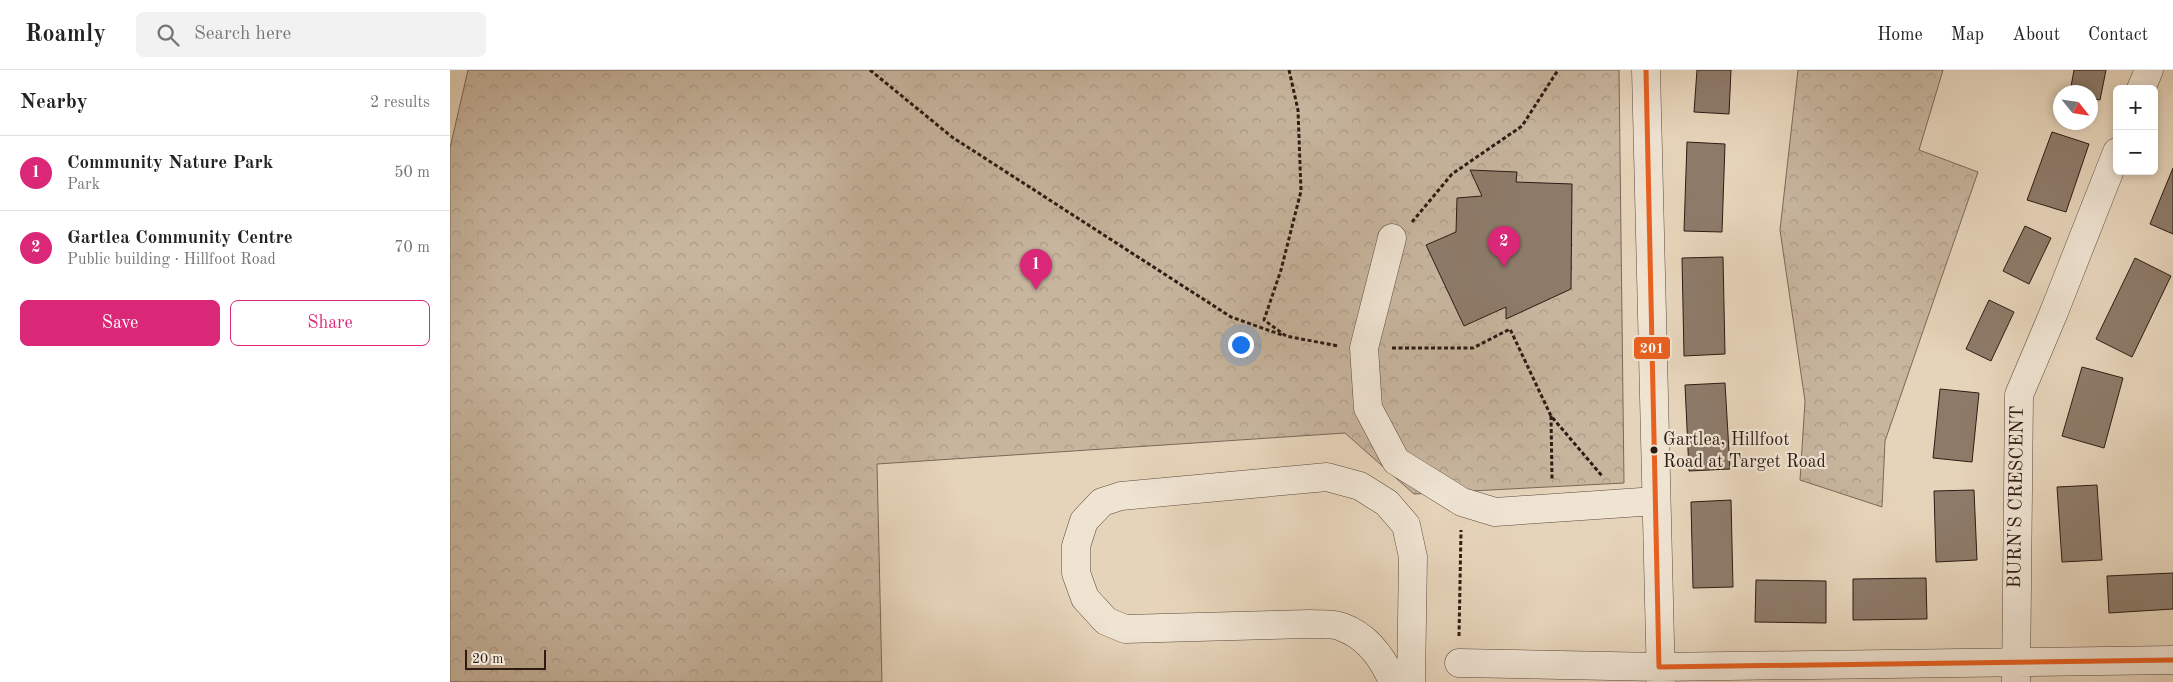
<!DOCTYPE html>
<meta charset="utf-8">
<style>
:root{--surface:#fff;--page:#f2f2f2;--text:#222;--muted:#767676;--line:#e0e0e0;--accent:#db2777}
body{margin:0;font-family:"Old Standard TT",serif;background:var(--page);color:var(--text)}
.controls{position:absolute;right:15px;top:15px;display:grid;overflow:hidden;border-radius:8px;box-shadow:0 2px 8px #0003}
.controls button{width:45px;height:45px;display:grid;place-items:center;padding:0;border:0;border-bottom:1px solid var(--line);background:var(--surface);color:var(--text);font:25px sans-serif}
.compass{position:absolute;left:1603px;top:15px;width:45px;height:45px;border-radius:50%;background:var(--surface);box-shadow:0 2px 8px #0003;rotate:120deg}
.scale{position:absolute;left:15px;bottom:12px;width:81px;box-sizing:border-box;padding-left:5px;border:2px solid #2d1b14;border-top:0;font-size:14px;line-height:18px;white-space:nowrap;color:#2d1b14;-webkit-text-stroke:4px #efe3d2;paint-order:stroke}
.you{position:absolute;left:790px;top:274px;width:18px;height:18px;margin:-12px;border:4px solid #fff;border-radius:50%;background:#1a73e8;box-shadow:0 0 0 8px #1a73e833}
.badge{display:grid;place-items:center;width:32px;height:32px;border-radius:50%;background:var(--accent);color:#fff;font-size:16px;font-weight:700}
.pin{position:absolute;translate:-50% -41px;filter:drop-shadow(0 1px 2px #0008)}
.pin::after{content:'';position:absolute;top:26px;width:18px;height:15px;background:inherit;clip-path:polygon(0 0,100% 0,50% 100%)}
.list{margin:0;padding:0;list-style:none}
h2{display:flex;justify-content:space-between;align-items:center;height:65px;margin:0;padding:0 20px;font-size:21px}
h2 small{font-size:16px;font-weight:400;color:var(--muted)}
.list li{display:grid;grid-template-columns:32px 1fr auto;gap:15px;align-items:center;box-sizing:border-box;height:75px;padding:0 20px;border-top:1px solid var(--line)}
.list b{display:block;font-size:19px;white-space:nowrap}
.list p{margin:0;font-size:16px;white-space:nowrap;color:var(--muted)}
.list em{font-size:16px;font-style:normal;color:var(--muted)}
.actions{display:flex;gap:10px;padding:15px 20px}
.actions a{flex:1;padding:11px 0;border:1px solid var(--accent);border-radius:8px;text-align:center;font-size:18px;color:var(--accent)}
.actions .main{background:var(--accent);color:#fff}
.icon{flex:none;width:28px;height:28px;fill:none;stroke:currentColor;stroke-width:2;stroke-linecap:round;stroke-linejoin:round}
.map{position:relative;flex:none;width:1723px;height:612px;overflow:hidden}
header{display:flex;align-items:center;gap:30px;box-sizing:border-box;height:70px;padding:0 25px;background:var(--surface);border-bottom:1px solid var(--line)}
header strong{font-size:24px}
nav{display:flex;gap:28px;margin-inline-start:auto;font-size:18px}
.search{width:350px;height:45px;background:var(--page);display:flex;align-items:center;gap:12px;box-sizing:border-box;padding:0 18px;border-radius:8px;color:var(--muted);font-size:19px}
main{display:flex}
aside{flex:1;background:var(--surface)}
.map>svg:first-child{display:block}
.park{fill:url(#park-crowns);stroke:#7a6859}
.building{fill:#8d7b6a;stroke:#2d1b14}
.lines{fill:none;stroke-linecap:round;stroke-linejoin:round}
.minor-casing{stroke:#5b493e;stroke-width:29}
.path{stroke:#2d1b14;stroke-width:3;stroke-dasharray:4 2.5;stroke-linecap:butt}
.minor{stroke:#efe3d2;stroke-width:28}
.bus-1-casing{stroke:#efe3d2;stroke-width:9}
.bus-1{stroke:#e86121;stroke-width:5}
.bus-dot{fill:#2d1b14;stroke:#efe3d2;stroke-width:2}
.labels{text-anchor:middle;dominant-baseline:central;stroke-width:4.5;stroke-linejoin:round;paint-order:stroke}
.bus-label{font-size:18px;fill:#2d1b14;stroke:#efe3d2;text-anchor:start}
.street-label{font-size:19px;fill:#2d1b14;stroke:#efe3d2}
.line-badge{stroke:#efe3d2;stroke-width:2}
.badge-label{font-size:14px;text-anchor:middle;font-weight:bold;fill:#fff}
</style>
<header>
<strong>Roamly</strong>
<div class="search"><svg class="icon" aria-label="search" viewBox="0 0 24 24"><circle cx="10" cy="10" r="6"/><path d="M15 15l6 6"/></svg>Search here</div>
<nav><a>Home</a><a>Map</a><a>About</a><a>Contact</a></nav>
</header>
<main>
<aside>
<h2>Nearby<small>2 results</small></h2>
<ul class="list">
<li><span class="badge">1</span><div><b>Community Nature Park</b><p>Park</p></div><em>50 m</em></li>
<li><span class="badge">2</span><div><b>Gartlea Community Centre</b><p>Public building · Hillfoot Road</p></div><em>70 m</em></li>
</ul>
<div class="actions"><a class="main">Save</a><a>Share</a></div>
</aside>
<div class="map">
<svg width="1723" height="612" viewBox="0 0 1723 612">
<defs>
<pattern id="park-crowns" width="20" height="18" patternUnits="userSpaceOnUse" patternTransform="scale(1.25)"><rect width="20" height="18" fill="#c7b59e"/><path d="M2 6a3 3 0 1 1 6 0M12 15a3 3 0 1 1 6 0" fill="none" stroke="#ab9b87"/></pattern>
</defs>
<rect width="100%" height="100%" fill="#e6d4ba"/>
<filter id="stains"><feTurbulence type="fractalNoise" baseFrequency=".004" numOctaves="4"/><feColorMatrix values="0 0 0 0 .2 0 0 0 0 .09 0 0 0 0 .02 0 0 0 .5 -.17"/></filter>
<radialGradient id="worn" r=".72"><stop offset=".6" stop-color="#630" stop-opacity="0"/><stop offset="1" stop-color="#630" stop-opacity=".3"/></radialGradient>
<path class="park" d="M18,0H1169L1174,413L964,424L895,363L427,394L432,612H0V78Z
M1348,0H1493L1469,80L1528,102L1435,371L1432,437L1350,410L1355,331L1330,160Z"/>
<path class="building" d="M1247,0H1281L1279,44L1244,42Z
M1624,0H1656L1650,30L1640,28V22H1620Z
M1602,62L1639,74L1616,142L1577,130Z
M1237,72L1275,74L1272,162L1234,161Z
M1723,98V164L1700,154Z
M1020,100L1067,102L1066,112L1122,114L1121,219L1056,249V237L1014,256L976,175L1006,162L1007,128L1032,126Z
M1575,156L1601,168L1579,214L1553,201Z
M1273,187L1275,284L1234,286L1232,188Z
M1685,188L1721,206L1682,287L1646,269Z
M1539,230L1564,242L1541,291L1516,279Z
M1632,297L1673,308L1654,378L1612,366Z
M1275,313L1280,399L1239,401L1235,315Z
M1490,319L1529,323L1522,392L1483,388Z
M1647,415L1652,490L1612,492L1607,417Z
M1524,420L1527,490L1486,492L1484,421Z
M1281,430L1283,517L1243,518L1241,432Z
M1723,503V539L1659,543L1657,506Z
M1476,508L1477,549L1403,550V509Z
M1306,510L1376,511V553L1305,552Z"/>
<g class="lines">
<g class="minor-casing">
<path id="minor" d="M1196,0L1211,612
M1691,19L1699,0
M942,168L914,278L918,338L946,391L1012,432L1045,442L1206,431
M1009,593L1209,597L1723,590
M943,612C933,588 917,566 892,557C883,553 870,555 860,554L675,559L656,551L635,528L626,503V476L634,451L652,432L671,426L877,407L910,416L937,433L956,455L963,487L961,612
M1566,612L1569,325L1604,242L1667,82"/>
</g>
<path class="path" d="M420,0L502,67L781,247L832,265
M839,0L848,40L851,121L831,200L814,250L836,266L888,276
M962,152L1002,104L1072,56L1108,0
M942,278H1023L1060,259L1101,346L1153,407
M1101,346L1102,410
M1009,566L1011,460"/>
<use href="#minor" class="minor"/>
<g class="bus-1-casing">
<path id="bus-1" d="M1196,0L1209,597L1723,590"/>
</g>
<use href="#bus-1" class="bus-1"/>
</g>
<circle class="bus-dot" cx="1204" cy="380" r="4.5"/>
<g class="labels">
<g class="bus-label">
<text x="1213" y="370">Gartlea, Hillfoot<tspan x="1213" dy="22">Road at Target Road</tspan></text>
</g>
<g class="street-label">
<text transform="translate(1567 427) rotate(-89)">BURN'S CRESCENT</text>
</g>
</g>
<rect class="line-badge" x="1183" y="266" width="38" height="24" rx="5" fill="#e86121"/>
<g class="badge-label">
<text x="1202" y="283">201</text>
</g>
<rect width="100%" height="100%" filter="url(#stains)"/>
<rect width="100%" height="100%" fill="url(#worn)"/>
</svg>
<div class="controls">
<button>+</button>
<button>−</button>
</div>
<svg class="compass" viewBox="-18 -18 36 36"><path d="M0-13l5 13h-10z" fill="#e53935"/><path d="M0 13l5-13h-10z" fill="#767676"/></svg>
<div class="scale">20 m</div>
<div class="you"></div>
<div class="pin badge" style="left:586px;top:220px">1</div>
<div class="pin badge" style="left:1054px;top:197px">2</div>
</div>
</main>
